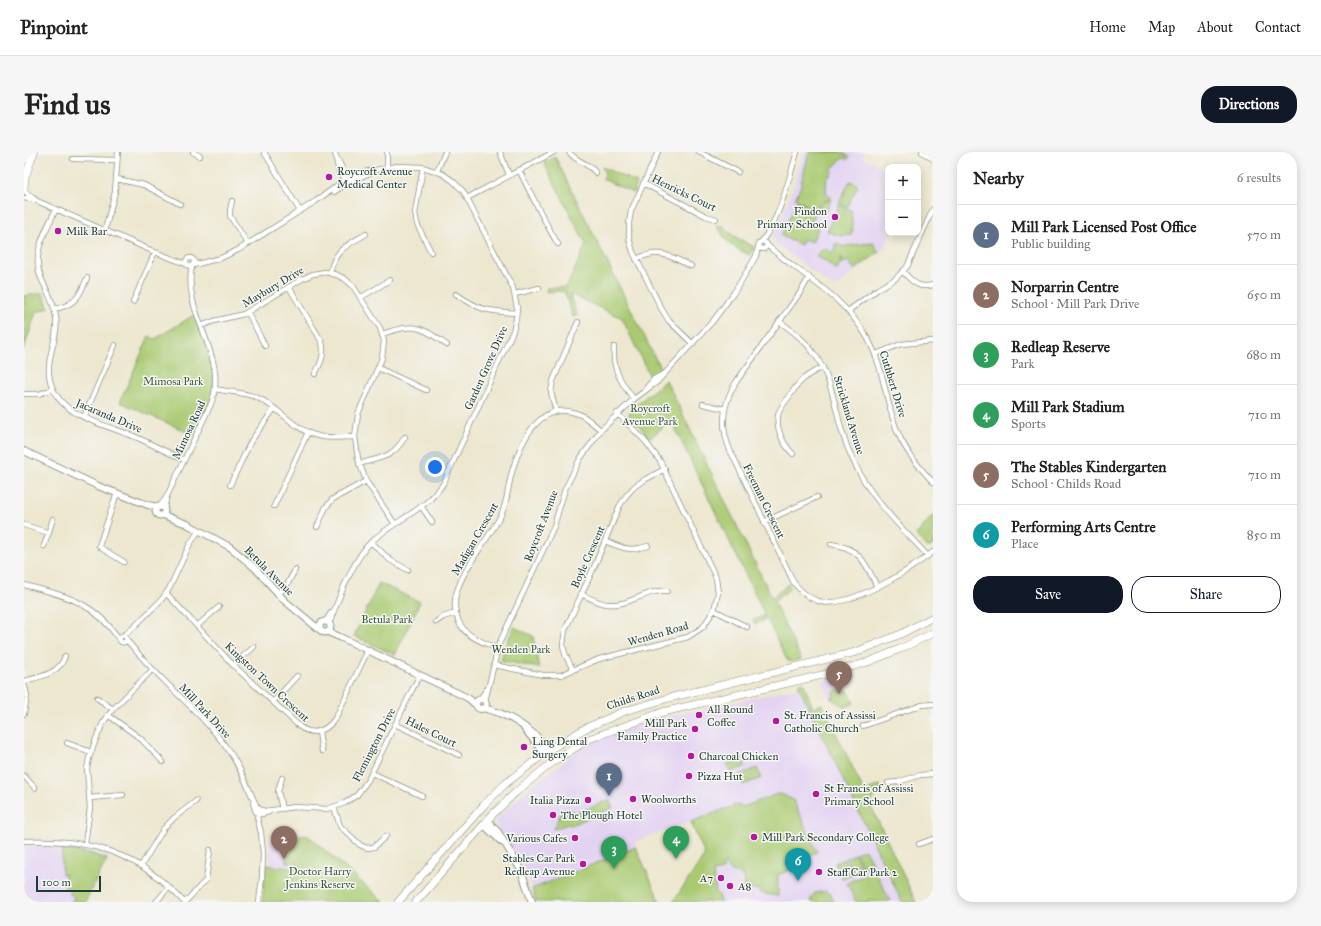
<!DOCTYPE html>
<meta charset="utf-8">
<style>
:root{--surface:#fff;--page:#f6f6f6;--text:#222;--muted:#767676;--line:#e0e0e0;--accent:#111827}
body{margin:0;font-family:"IM FELL Great Primer",serif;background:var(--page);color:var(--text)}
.controls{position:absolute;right:12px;top:12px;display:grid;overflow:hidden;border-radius:8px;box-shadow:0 2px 10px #0003}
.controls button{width:36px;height:36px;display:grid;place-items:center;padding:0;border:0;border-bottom:1px solid var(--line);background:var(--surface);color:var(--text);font:20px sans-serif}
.scale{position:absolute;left:12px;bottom:10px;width:65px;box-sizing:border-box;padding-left:4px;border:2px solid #1f3d34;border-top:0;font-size:11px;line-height:14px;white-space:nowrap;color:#1f3d34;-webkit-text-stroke:3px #f6f6f2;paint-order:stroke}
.you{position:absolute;left:411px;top:315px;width:14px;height:14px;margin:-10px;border:3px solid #fff;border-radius:50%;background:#1a73e8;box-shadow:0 0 0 6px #1a73e833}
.badge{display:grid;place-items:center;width:26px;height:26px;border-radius:50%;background:var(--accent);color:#fff;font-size:13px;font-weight:700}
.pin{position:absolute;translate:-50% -33px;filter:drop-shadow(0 1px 2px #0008)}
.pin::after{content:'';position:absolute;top:21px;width:14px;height:12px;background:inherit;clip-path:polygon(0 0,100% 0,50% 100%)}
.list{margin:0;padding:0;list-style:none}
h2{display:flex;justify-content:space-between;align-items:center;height:52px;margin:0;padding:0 16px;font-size:17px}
h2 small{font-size:13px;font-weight:400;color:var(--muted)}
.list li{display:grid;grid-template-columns:26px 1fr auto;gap:12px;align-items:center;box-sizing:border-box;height:60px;padding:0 16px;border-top:1px solid var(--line)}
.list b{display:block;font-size:15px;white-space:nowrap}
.list p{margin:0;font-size:13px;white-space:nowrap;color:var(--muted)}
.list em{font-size:13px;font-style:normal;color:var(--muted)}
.actions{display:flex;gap:8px;padding:12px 16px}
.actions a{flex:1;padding:9px 0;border:1px solid var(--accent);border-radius:16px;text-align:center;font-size:14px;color:var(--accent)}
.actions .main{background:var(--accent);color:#fff}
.map{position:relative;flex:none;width:909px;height:750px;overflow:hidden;border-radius:16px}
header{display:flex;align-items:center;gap:24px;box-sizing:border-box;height:56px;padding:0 20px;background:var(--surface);border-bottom:1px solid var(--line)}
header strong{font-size:19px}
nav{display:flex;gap:22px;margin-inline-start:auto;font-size:14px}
.intro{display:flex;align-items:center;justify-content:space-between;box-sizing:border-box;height:96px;padding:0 24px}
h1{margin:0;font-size:28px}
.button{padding:10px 18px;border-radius:16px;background:var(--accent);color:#fff;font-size:14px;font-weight:700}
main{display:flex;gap:24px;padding:0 24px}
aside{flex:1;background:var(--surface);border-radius:16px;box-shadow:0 2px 10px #0003}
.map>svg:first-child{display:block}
.built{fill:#e3d3f2}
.green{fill:#aaca72;stroke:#648453}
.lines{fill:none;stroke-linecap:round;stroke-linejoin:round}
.minor-casing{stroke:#869282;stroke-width:6}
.tertiary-casing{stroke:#869282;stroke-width:8}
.secondary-casing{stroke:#869282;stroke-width:8}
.primary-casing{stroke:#869282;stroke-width:8}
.minor{stroke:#fff;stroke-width:4.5}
.tertiary{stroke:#fff;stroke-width:6}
.secondary{stroke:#fff;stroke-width:7}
.primary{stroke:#fff;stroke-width:7}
.poi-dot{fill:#b5179e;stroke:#f6f6f2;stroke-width:1.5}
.labels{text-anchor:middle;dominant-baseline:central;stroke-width:3;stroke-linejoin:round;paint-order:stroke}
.poi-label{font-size:11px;fill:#1f3d34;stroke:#f6f6f2;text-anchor:start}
.street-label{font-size:11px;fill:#1f3d34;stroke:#f6f6f2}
.park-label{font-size:11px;fill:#3b5940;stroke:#f6f6f2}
</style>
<header>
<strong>Pinpoint</strong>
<nav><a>Home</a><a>Map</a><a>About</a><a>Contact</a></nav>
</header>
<div class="intro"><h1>Find us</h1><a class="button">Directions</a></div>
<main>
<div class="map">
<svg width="909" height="750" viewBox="0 0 909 750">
<rect width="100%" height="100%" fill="#f6f6f2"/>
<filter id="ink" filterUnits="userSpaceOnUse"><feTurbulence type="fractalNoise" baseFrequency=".025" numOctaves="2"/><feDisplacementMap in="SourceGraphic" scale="8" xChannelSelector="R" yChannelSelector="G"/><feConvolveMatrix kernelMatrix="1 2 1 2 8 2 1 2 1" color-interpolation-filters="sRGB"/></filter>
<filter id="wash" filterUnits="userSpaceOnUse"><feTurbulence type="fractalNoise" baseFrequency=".012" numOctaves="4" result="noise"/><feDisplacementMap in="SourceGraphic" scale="16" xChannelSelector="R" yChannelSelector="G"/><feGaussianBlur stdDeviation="0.9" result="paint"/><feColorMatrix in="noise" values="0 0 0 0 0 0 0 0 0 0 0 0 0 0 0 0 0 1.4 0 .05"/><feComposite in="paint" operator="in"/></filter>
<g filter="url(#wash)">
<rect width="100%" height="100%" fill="#ede7cf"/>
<path class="built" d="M780,0H841L839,6L864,17V81H867L861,96L831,118L811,136L751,91L749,85L766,45Z
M819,523L830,551L821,555L806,546L798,529Z
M776,535L878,750H649L681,703L667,670L611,689L612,695L508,737L501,717L470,670L495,645L565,589L631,567L677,558Z
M275,684L273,718L246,713L245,689Z
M26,694L60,698L85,706L61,750H0V695Z"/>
<path class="green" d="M785,0H817L826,5L824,7L819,6L807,17L809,18L807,21L806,24L803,25L802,40L806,44V46L798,51L806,47L807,48L802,59L795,56L796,53H794L787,72L795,75L788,90L780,87L777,93L757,84L773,49L789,56L771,47L776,36Z
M531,5L636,216L626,225L598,166L546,142L553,163L549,165L540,139L522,140L523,136L543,135L562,92L520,11Z
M578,15L613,31L609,41L579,27L581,22Z
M826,29L834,33L823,55L815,51Z
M815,53L827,58L829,79H827L828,83L815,84L803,79Z
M698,73L710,84L730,95L725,103L705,92L693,75Z
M812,91L820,95V96L821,94L849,91L855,100L831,118L824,109L817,112V105L814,117L812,118L800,108L792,105L799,96L809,101Z
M19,141L25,156L12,160L0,197V144Z
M170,163C180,191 197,220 186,250C181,261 175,272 170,283L96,250L125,184L131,187Z
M642,228L748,446L764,432L766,436L750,450L777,507L764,510L743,467L731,472L728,469L741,463L647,268L626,286L605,263L606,258Z
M909,363V393L906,395H903L892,383Z
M355,431L396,450L371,503L330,484Z
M490,475L509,484L515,516L479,509L477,507L482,492Z
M779,530L789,556L798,552L840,639L856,633L857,635L846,652L892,750H878L774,533L776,531Z
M812,538H817L818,540L824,538L830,551L821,555L806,546L810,545V540Z
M718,606L721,615L707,620L703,612Z
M733,616L737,626L719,633L715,623Z
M753,642H757L769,648L793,700L781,705L783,710L754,723V744L737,741L736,738L721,737L720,724L718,725L717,721H709L699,711V718L689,720L692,741L695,743L696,749L697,750H649L681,703L667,670L712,653L719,655Z
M585,648L589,656L547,673L544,672L529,677L538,659L544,657L553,661Z
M282,683L287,686L360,750H238L242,713L273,717V711L262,710L261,694L257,693V687Z
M612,695L636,750H512L508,737Z
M38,697L68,702L83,707L61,750H48L50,744L45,742L47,737L41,736V722H38Z
M841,697L849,713L840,717L832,701Z
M831,702L838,718L830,722L822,706Z
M820,707L828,723L819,727L811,711Z
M851,718L866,749L832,750L823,731Z
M802,739L807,742L810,750H787V746L791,741Z"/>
</g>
<g filter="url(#ink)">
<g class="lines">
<g class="minor-casing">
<path id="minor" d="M169,0L176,4
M240,0L276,59
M311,0C313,10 313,23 323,29
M363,0V15
M476,0L485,23
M545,0C552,10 565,11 572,21
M634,0L607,59L605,71V86L609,100L637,156L645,169L669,192
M675,0L714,20
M898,0L909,7
M313,6L324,28
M49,7L93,8
M399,15L391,61L393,72L407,100
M495,18C508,43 519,68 534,92
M413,19L421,0
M93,27L120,33L156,52
M619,31L682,64L692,67
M0,39L13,49L131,100L162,112
M310,40L324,30L346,21
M0,46L11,48
M443,46L530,0
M208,49L206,58V64L224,92
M32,57C22,78 7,102 17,126C23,139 30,150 32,165C35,185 23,202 25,222C29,265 82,272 114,286C129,293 145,301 160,308
M81,78L91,40L94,0
M738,89C757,64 764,29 773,0
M743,93C778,124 819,143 843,185C860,215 861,249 874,281C882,300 895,315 909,330
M162 110a4 4 0 1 1 8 0a4 4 0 1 1-8 0Z
M612,107C637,96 645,104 667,114
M169,113L197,106L214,98L292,49L310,36L319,28L340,20L374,14L399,15L419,22L429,29L439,39L489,136L493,156L492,167L489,179L420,330C405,357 369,369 347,390C330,406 313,450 305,472
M879,120C890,130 893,137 909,133
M306,121C311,97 322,94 342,82
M785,125L778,138L712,230C699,251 696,275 706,298L770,431C778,441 786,448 798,450C828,455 886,418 909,400
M265,135L298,190C301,203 297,211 291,222
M432,142C457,159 463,159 492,161
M491,142L515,136
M336,146L366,128
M109,150L131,100
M31,157C51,153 56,144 63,126
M824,159L854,137L871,127L883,115L909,57
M224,161L241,194
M755,169C767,178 780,187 789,200C806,222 810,249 817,276C821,290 826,303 833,316C849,349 879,377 904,404
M177,174L190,169L220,162L278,127L289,122L301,120L313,123L321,127L329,134L356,176L360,189L358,206L334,262L331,285L334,307L342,329L371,372
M358,182C393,171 394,173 423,193
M590,195C588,217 597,231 610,247
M852,202L877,192L909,189
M354,216L402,238
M623,235L630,227L639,222
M191,237C205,240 221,240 234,246C256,256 270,278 294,284C305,287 319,285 331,285
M0,242H15L29,237
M679,252L701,257
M532,260L527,240L529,229L554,170
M60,265L91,193
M769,302C759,292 750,275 755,260C757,255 761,250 765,245C775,229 782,223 799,215
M335,312C357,305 368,307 381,285
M206,333L227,289L250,257
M93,341L75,394L77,396L100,410
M250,354L284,280
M397,354L408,370
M135,355L142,346L187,252C206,204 157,162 168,114
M140,357L142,348
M740,370L793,345
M0,373L25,381
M293,375L302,355L309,347L342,329
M581,389C598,396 606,400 624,394
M347,390L366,408L384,418
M807,392C835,395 842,411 853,435
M20,394L29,367
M0,433C42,444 69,449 95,487
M142,441L209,513L276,575C291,585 305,578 313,563L344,498
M557,442C566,446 574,451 583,452C604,455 623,437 643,439
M254,443L264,431L271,418
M690,458L723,475
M301,470L307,461
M412,470L419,465L432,461
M173,474L195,455
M100,483L109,476L138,447L145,437L165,394L175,378
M95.5 487a3.5 3.5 0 1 1 7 0a3.5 3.5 0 1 1-7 0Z
M102,487C132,526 173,555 202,595C216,613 223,634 233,655L237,658
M473,496C452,488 433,481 431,455C428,427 466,387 478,361C484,347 484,333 488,320C497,288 517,245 557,263C565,267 570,273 577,278
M209,513L230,495
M470,513L519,523H537L575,507L664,485L679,475L690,458L694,441L692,426L636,309L621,289L593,261
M549,518L541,502L539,493L541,478L571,413L595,355L602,344L611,334L622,327L641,317
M0,529C15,525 36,522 41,504
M0,532L3,543L0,562
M73,546L89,557
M456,547L462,538
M461,549L475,492L521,394L530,374L541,337L556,307L577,278L610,247L633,230L689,169L709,142L725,116L732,104L735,91L738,89L742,91L743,94L740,97H738L735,95
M249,550L273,524
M84,563L116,586L139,610
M371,572L435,603
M839,574L898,553L909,552
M295,580L298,599
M43,591L67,600
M348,621L398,644
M0,624L11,636
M864,631L874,630L896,623L909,622
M66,646L99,643
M229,651L232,660L238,662L245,660
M310,655L316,674L336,693L343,696L350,695L362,684
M258,657L254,639L258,626
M237,658L241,659L271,655L303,657L321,651L333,643L344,628L388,538L396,523
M0,689C66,686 115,701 160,750
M61,692L66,656L63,617L65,606L72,587L79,571L89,557L129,517
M895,692L909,687
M117,714L140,676L150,666L172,649
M132,750L145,735
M161,750L182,728L186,698
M235,750L238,725L239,701L237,681L233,665L237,658"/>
</g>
<g class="tertiary-casing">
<path id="tertiary" d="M0,299L74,334L124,353L134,355
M131.5 359a4.5 4.5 0 1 1 9 0a4.5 4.5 0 1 1-9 0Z
M139,363L163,372L206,395L231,416L261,449L296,478
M295.5 475a5.5 5.5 0 1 1 11 0a5.5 5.5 0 1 1-11 0Z
M304,480L318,486L444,546L452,553
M452 552a5 5 0 1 1 10 0a5 5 0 1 1-10 0Z
M459,556C483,561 510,578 525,598
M500,576L520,601
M464,669L474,680L497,718L508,750
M460,673L478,690"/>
</g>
<g class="secondary-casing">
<path id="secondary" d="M0,7L4,0
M0,36L1,25L10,0"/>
</g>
<g class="primary-casing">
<path id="primary" d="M374,750L460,653L481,632L525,598L562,576L601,559L645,546L832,500L877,482L909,465
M392,750L469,662L492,640L530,609L565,587L639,560L807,521L844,510L876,497L909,481"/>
</g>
<use href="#minor" class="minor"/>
<use href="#tertiary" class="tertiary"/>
<use href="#secondary" class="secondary"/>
<use href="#primary" class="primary"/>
</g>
</g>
<g class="poi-dot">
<circle cx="305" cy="25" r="4"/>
<circle cx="811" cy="65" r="4"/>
<circle cx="34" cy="79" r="4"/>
<circle cx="675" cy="563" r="4"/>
<circle cx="752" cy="569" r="4"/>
<circle cx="671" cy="577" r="4"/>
<circle cx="500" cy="595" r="4"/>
<circle cx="667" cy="604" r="4"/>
<circle cx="665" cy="624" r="4"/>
<circle cx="792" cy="642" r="4"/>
<circle cx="609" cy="647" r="4"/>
<circle cx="564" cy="648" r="4"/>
<circle cx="529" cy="663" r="4"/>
<circle cx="730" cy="685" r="4"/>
<circle cx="551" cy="686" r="4"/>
<circle cx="559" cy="712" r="4"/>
<circle cx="795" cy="720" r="4"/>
<circle cx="697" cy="726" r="4"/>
<circle cx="706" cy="734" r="4"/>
</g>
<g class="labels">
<g class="poi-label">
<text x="313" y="19">Roycroft Avenue<tspan x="313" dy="13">Medical Center</tspan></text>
<text x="803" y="59" text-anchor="end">Findon<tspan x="803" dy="13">Primary School</tspan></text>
<text x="42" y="79">Milk Bar</text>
<text x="683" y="557">All Round<tspan x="683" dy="13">Coffee</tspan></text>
<text x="760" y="563">St. Francis of Assissi<tspan x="760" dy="13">Catholic Church</tspan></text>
<text x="663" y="571" text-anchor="end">Mill Park<tspan x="663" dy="13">Family Practice</tspan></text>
<text x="508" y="589">Ling Dental<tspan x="508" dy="13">Surgery</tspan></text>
<text x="675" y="604">Charcoal Chicken</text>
<text x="673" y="624">Pizza Hut</text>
<text x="800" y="636">St Francis of Assissi<tspan x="800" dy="13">Primary School</tspan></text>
<text x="617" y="647">Woolworths</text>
<text x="556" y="648" text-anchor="end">Italia Pizza</text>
<text x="537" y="663">The Plough Hotel</text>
<text x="738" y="685">Mill Park Secondary College</text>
<text x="543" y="686" text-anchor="end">Various Cafes</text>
<text x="551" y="706" text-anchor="end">Stables Car Park<tspan x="551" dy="13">Redleap Avenue</tspan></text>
<text x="803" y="720">Staff Car Park 2</text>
<text x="689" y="726" text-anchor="end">A7</text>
<text x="714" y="734">A8</text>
</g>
<g class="street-label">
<text transform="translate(660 41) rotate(26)">Henricks Court</text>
<text transform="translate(249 135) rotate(-31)">Maybury Drive</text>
<text transform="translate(462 216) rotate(-66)">Garden Grove Drive</text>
<text transform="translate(869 232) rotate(73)">Cuthbert Drive</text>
<text transform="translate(825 263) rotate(73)">Strickland Avenue</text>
<text transform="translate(85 264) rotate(23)">Jacaranda Drive</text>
<text transform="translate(165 278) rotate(-65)">Mimosa Road</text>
<text transform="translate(740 349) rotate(64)">Freeman Crescent</text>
<text transform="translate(517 374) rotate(-69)">Roycroft Avenue</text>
<text transform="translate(451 387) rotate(-60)">Madigan Crescent</text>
<text transform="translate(564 405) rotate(-66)">Boyle Crescent</text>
<text transform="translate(245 419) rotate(45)">Betula Avenue</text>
<text transform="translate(634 482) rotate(-16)">Wenden Road</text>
<text transform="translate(243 530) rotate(43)">Kingston Town Crescent</text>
<text transform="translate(609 546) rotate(-18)">Childs Road</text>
<text transform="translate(181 559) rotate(47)">Mill Park Drive</text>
<text transform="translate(407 580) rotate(26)">Hales Court</text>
<text transform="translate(350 593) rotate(-63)">Flemington Drive</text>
</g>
<g class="park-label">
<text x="149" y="229">Mimosa Park</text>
<text x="626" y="256">Roycroft<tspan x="626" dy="13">Avenue Park</tspan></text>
<text x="363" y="467">Betula Park</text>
<text x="497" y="497">Wenden Park</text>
<text x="296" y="719">Doctor Harry<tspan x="296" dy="13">Jenkins Reserve</tspan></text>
</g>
</g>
</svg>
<div class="controls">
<button>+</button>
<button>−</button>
</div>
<div class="scale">100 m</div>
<div class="you"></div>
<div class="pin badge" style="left:585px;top:644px;background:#5c6f8a">1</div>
<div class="pin badge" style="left:260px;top:707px;background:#8d6e63">2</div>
<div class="pin badge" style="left:590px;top:717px;background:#2e9e5b">3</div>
<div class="pin badge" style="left:652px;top:707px;background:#2e9e5b">4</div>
<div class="pin badge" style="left:815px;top:542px;background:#8d6e63">5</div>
<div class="pin badge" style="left:774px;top:729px;background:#0f9aa8">6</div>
</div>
<aside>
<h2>Nearby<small>6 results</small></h2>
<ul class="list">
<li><span class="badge" style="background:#5c6f8a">1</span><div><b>Mill Park Licensed Post Office</b><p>Public building</p></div><em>570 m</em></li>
<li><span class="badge" style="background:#8d6e63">2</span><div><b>Norparrin Centre</b><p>School · Mill Park Drive</p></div><em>650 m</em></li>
<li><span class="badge" style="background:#2e9e5b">3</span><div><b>Redleap Reserve</b><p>Park</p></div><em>680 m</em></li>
<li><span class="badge" style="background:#2e9e5b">4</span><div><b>Mill Park Stadium</b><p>Sports</p></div><em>710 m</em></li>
<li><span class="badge" style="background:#8d6e63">5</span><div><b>The Stables Kindergarten</b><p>School · Childs Road</p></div><em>710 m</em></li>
<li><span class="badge" style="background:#0f9aa8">6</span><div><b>Performing Arts Centre</b><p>Place</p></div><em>850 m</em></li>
</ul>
<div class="actions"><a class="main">Save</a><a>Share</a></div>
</aside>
</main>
